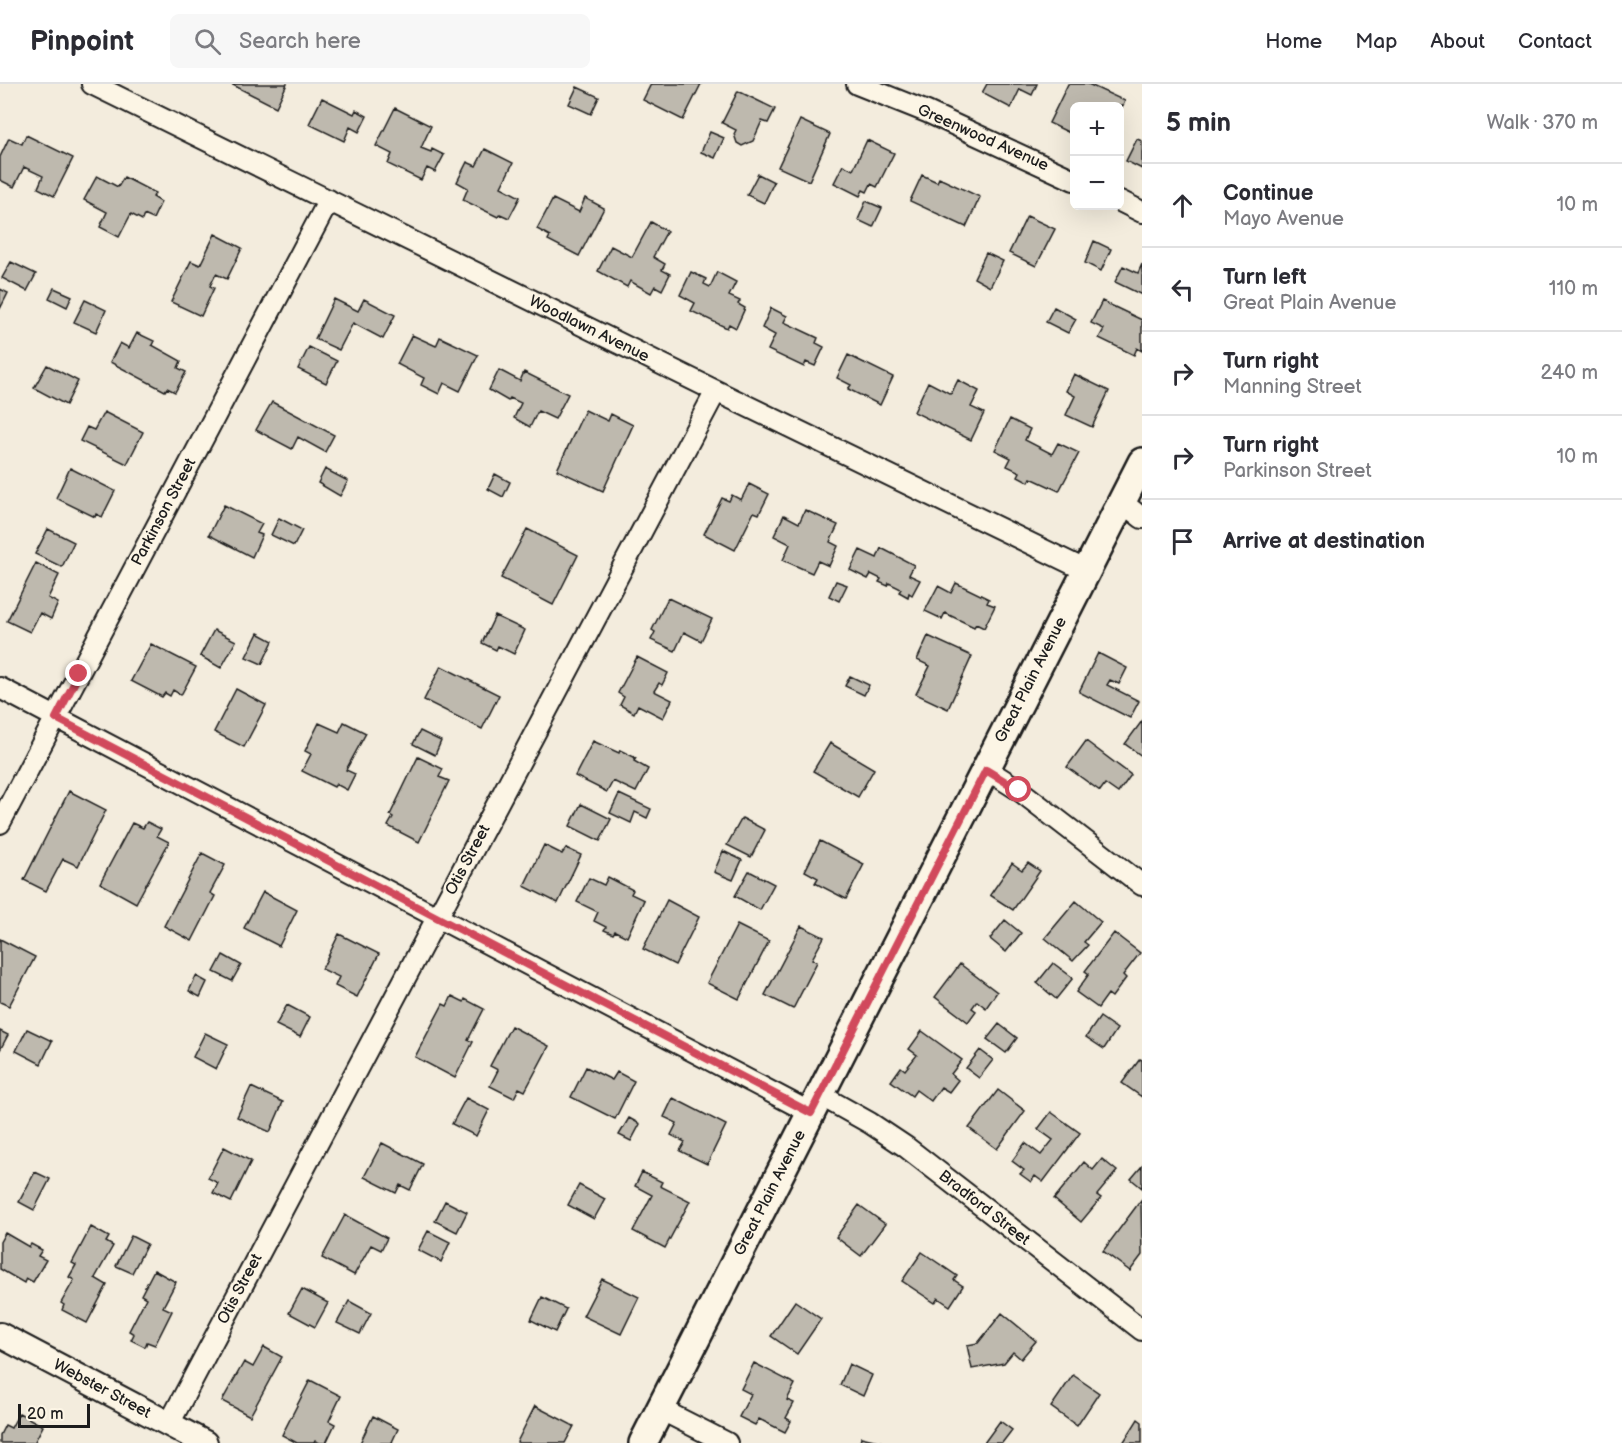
<!DOCTYPE html>
<meta charset="utf-8">
<style>
:root{--surface:#fff;--page:#f7f7f7;--text:#2b2b33;--muted:#7c7c81;--line:#e1e1e2}
body{margin:0;font-family:"Balsamiq Sans",sans-serif;background:var(--page);color:var(--text)}
.controls{position:absolute;right:18px;top:18px;display:grid;overflow:hidden;border-radius:9px;box-shadow:0 6px 24px #0002}
.controls button{width:54px;height:54px;display:grid;place-items:center;padding:0;border:0;border-bottom:2px solid var(--line);background:var(--surface);color:var(--text);font:30px sans-serif}
.scale{position:absolute;left:18px;bottom:15px;width:72px;box-sizing:border-box;padding-left:6px;border:3px solid #1c1c1c;border-top:0;font-size:16px;line-height:21px;white-space:nowrap;color:#1c1c1c;-webkit-text-stroke:4px #fcf5e5;paint-order:stroke}
.stop{position:absolute;width:18px;height:18px;margin:-14px;border:4px solid #d1495b;border-radius:50%;background:#fff}
.stop.end{background:#d1495b;border-color:#fff;box-shadow:0 2px 6px #0008}
.list{margin:0;padding:0;list-style:none}
h2{display:flex;justify-content:space-between;align-items:center;height:78px;margin:0;padding:0 24px;font-size:26px}
h2 small{font-size:20px;font-weight:400;color:var(--muted)}
.list li{display:grid;grid-template-columns:39px 1fr auto;gap:18px;align-items:center;box-sizing:border-box;height:84px;padding:0 24px;border-top:2px solid var(--line)}
.list b{display:block;font-size:22px;white-space:nowrap}
.list p{margin:0;font-size:20px;white-space:nowrap;color:var(--muted)}
.list em{font-size:20px;font-style:normal;color:var(--muted)}
.icon{flex:none;width:33px;height:33px;fill:none;stroke:currentColor;stroke-width:2;stroke-linecap:round;stroke-linejoin:round}
.map{position:relative;flex:none;width:1142px;height:1359px;overflow:hidden}
header{display:flex;align-items:center;gap:36px;box-sizing:border-box;height:84px;padding:0 30px;background:var(--surface);border-bottom:2px solid var(--line)}
header strong{font-size:28px}
nav{display:flex;gap:33px;margin-inline-start:auto;font-size:21px}
.search{width:420px;height:54px;background:var(--page);display:flex;align-items:center;gap:15px;box-sizing:border-box;padding:0 21px;border-radius:9px;color:var(--muted);font-size:22px}
main{display:flex}
aside{flex:1;background:var(--surface)}
.map>svg:first-child{display:block}
.building{fill:#beb9ae;stroke:#1c1c1c;stroke-width:1.5}
.lines{fill:none;stroke-linecap:round;stroke-linejoin:round}
.minor-casing{stroke:#1c1c1c;stroke-width:24}
.tertiary-casing{stroke:#1c1c1c;stroke-width:28}
.secondary-casing{stroke:#1c1c1c;stroke-width:32}
.minor{stroke:#fcf5e5;stroke-width:20}
.tertiary{stroke:#fcf5e5;stroke-width:24}
.secondary{stroke:#fcf5e5;stroke-width:27}
.route{stroke:#d1495b;stroke-width:8}
.labels{text-anchor:middle;dominant-baseline:central;stroke-width:4.5;stroke-linejoin:round;paint-order:stroke}
.street-label{font-size:16px;fill:#1c1c1c;stroke:#fcf5e5}
</style>
<header>
<strong>Pinpoint</strong>
<div class="search"><svg class="icon" aria-label="search" viewBox="0 0 24 24"><circle cx="10" cy="10" r="6"/><path d="M15 15l6 6"/></svg>Search here</div>
<nav><a>Home</a><a>Map</a><a>About</a><a>Contact</a></nav>
</header>
<main>
<div class="map">
<svg width="1142" height="1359" viewBox="0 0 1142 1359">
<rect width="100%" height="100%" fill="#f3ecdd"/>
<filter id="ink" filterUnits="userSpaceOnUse"><feTurbulence type="fractalNoise" baseFrequency=".0167" numOctaves="2"/><feDisplacementMap in="SourceGraphic" scale="12" xChannelSelector="R" yChannelSelector="G"/><feConvolveMatrix kernelMatrix="1 2 1 2 8 2 1 2 1" color-interpolation-filters="sRGB"/></filter>
<g filter="url(#ink)">
<path class="building" d="M231,0H287L276,23Z
M651,0H701L683,36L643,16Z
M987,0H1037L1032,11L1020,5L1011,24L982,9Z
M1068,0H1088L1125,17L1120,28V22H1074V51L1049,39Z
M577,3L599,13L591,30L569,20Z
M738,7L775,25L768,39L762,37L753,57L742,62L737,59L734,50L736,46L722,39Z
M322,14L354,30L356,26L367,32L359,48L350,43L344,57L309,40Z
M395,24L431,42L421,64L431,68L432,65L444,71L435,88L427,84L421,96L388,80L392,70L376,62Z
M800,36L830,50L809,97L778,83Z
M710,48L724,54L715,74L701,68Z
M26,51L73,74L54,112L38,104L43,92L24,83L14,103L0,96V73L9,54L22,60Z
M1137,55L1142,57V85L1126,77Z
M867,56L894,69L877,103L871,100L867,108L863,106L860,112L834,99L843,81L853,86Z
M485,65L513,79L501,103L520,113L509,134L500,130L498,133L463,116L468,104L457,98L467,78L476,82Z
M758,90L774,98L764,119L747,111Z
M922,91L937,98L939,94L980,113L966,143L910,117Z
M97,92L118,103L124,93L155,109L153,113L161,118L153,135L144,131L142,136L131,130L119,153L100,143L107,128L84,116Z
M585,114L604,124L579,172L548,156L550,152L537,145L553,115L579,128Z
M866,117L882,124L873,143L858,136Z
M1027,132L1055,145L1036,182L1009,169Z
M651,138L667,147L653,173L665,180L662,186L670,190L662,206L655,202L651,209L630,197L627,203L598,187L611,162L632,173Z
M215,150L242,164L227,195L216,190L210,202L214,204L201,232L171,218L191,177L200,181Z
M1094,157L1111,165L1101,187L1085,179Z
M986,169L1003,177L990,203L974,194Z
M11,178L36,190L27,207L2,194Z
M1142,180V211L1115,198L1123,182L1138,189Z
M691,188L706,195L704,200L710,203L717,188L736,198L729,212L740,217L738,220L745,224L736,244L729,240L727,244L691,227L695,219L680,211Z
M54,204L72,212L67,223L49,214Z
M0,205L8,209L0,225Z
M334,215L358,227L364,215L395,231L383,255L353,239L339,266L315,255Z
M85,216L106,226L96,248L74,238Z
M1102,217L1142,236V267L1137,264L1134,271L1099,254L1104,245L1091,239Z
M1054,223L1076,235L1068,249L1046,238Z
M771,224L787,232L784,238L818,254L816,259L824,263L815,282L806,278L804,283L768,266L775,251L762,244Z
M137,249L154,257L152,261L181,277L178,284L186,288L175,308L167,304L165,307L110,278L120,259L129,264Z
M412,251L436,262L440,253L478,271L460,307L444,299L439,310L421,301L424,294L397,280Z
M309,263L337,277L326,299L298,285Z
M848,271L893,293L880,321L848,305L851,301L837,294Z
M47,281L78,297L66,321L34,304Z
M499,286L520,297L524,288L568,310L555,335L538,327L530,343L514,334L521,319L510,314L508,317L489,306Z
M1074,290L1109,307L1092,343L1066,331L1075,312L1066,307Z
M958,296L979,307L971,323L984,329L971,356L914,328L928,298L951,310Z
M272,318L334,351L325,368L298,353L292,365L256,346Z
M585,326L608,337L611,330L633,341L603,407L557,386Z
M104,328L143,348L127,380L80,357L87,343L94,346Z
M1010,335L1030,345L1025,356L1052,370L1058,359L1079,369L1059,407L1031,394L1029,398L1018,392L1020,388L1007,382L1011,374L995,366Z
M70,384L115,407L102,433L96,430L95,433L56,414Z
M325,385L348,397L340,412L318,399Z
M495,390L510,398L503,413L488,405Z
M749,400L769,410L759,430L754,428L735,466L704,450L722,414L729,417L732,411L741,416Z
M224,421L262,440L257,449L262,451L252,473L209,451Z
M805,426L838,441L830,458L838,462L829,482L818,477L812,489L783,476L790,460L774,452L784,431L799,439Z
M279,434L302,446L294,462L271,451Z
M48,445L74,458L62,483L35,470Z
M527,445L578,471L553,521L501,494Z
M881,464L914,481L909,491L920,496L912,511L909,509L908,513L899,508L901,505L889,499L888,502L879,498L881,495L871,490L868,495L850,486L860,466L877,474Z
M36,479L59,491L48,514L58,519L51,535L40,529L30,548L7,537Z
M836,497L847,501L839,517L829,512Z
M956,499L989,515L987,519L995,522L984,544L976,540L974,543L945,529L942,535L925,527L938,502L951,509Z
M668,514L712,535L701,557L684,548L675,567L651,556L655,548L652,546Z
M495,532L525,546L514,570L498,562L496,566L482,559Z
M214,546L236,557L221,584L200,572Z
M258,549L273,557L262,580L246,573Z
M928,552L972,572L948,625L916,610L930,582L917,576Z
M151,560L196,583L181,611L173,606L170,612L165,609L162,613L131,597Z
M1098,569L1127,584L1119,600L1110,596L1107,601L1139,617L1130,634L1079,608Z
M637,573L668,589L662,601L659,599L654,607L672,616L663,634L638,621L634,629L620,621L624,613L618,609Z
M441,582L499,611L482,645L424,616Z
M850,592L869,601L864,611L845,602Z
M236,605L266,621L244,663L214,648Z
M1142,637V672L1125,660Z
M344,638L366,649L346,686L355,690L347,706L336,700L334,703L302,687L311,670L305,667L319,639L339,648Z
M420,647L441,657L435,671L413,660Z
M593,657L619,669L620,666L636,674L634,677L648,685L636,708L613,697L607,708L575,692Z
M1086,657L1131,691L1118,709L1105,700L1100,707L1067,683Z
M830,659L874,685L858,713L813,687Z
M418,673L443,685L439,693L449,697L419,758L388,742L393,733L390,731Z
M69,707L106,726L78,782L63,775L46,807L24,796Z
M619,710L651,725L647,734L635,728L631,739L610,729Z
M581,720L611,735L600,757L570,742Z
M742,734L765,746L751,773L727,761Z
M147,738L161,745L157,752L169,758L136,819L100,799L132,739L143,744Z
M820,757L864,780L846,815L815,799L818,794L805,787Z
M544,761L562,770L566,764L581,771L558,819L524,802Z
M723,767L742,776L733,796L714,788Z
M202,769L225,781L210,809L215,812L192,857L164,842Z
M1012,779L1022,786L1028,779L1040,787L1013,826L990,811Z
M749,787L774,800L760,826L735,812Z
M608,793L633,806L631,810L644,816L627,853L615,847L613,850L604,846L606,843L594,837L598,828L577,818L589,794L604,801Z
M263,808L297,826L279,862L244,844Z
M667,816L699,833L675,881L643,865Z
M1076,817L1101,838L1084,858L1088,861L1073,877L1045,854Z
M1005,836L1021,849L1006,868L990,855Z
M737,841L769,857L739,915L707,899Z
M801,842L824,853L812,875L817,878L793,925L765,911Z
M1114,849L1140,869L1123,891L1126,894L1112,913L1108,910L1098,924L1076,908L1089,890L1085,887Z
M339,850L379,870L357,913L335,902L339,893L322,885Z
M0,855L35,873L9,922L0,918Z
M223,871L241,881L232,897L214,888Z
M1053,879L1073,894L1056,915L1037,899Z
M960,880L997,908L986,924L977,917L972,924L976,927L968,938L935,913Z
M196,892L207,898L200,913L189,907Z
M452,912L464,918L465,915L484,925L468,956L473,958L455,994L415,973L443,920L447,922Z
M287,921L310,933L300,953L276,941Z
M1100,933L1117,945L1104,965L1086,953Z
M999,940L1017,954L1006,969L987,955Z
M511,942L549,962L525,1007L519,1004L514,1014L490,1002L498,986L490,982Z
M27,945L52,957L41,980L16,967Z
M0,947L8,951L0,966Z
M922,947L962,976L951,990L958,996L949,1008L941,1003L931,1017L916,1006L912,1012L891,997L901,983L905,986L917,971L909,965Z
M205,949L228,960L216,985L193,973Z
M980,966L993,976L979,994L966,984Z
M1140,975L1142,976V1013L1122,999Z
M586,983L612,996L617,988L634,997L615,1035L571,1013Z
M251,1003L283,1018L270,1048L237,1033Z
M998,1006L1025,1027L997,1065L969,1044Z
M466,1014L489,1026L476,1052L452,1040Z
M673,1014L726,1041L707,1080L680,1067L685,1058L671,1051L677,1039L664,1033Z
M1051,1028L1080,1049L1043,1098L1035,1092L1031,1098L1020,1090L1024,1086L1012,1077L1025,1059L1041,1071L1053,1056L1038,1045Z
M629,1034L640,1040L631,1057L619,1051Z
M382,1059L423,1080L410,1106L400,1101L396,1109L364,1093Z
M224,1063L251,1077L231,1118L213,1109L218,1099L208,1094Z
M1102,1075L1117,1087L1097,1111L1101,1114L1081,1138L1054,1115L1084,1078L1093,1086Z
M1142,1082V1104L1131,1095Z
M35,1088L50,1095L34,1126L19,1118Z
M642,1088L662,1098L660,1102L690,1117L665,1164L633,1147L652,1111L635,1102Z
M579,1101L605,1115L594,1135L568,1121Z
M1141,1116L1142,1171L1130,1187L1103,1167Z
M445,1117L467,1128L457,1148L435,1137Z
M859,1121L885,1140L861,1172L836,1153Z
M345,1131L387,1154L381,1166L371,1161L354,1191L322,1174Z
M91,1143L109,1153L106,1158L113,1162L95,1194L107,1201L87,1239L62,1226L64,1221L61,1219L74,1196L69,1193L76,1181L72,1179Z
M428,1147L450,1158L441,1178L418,1166Z
M5,1149L29,1163L31,1160L42,1166L38,1172L46,1176L33,1198L26,1194L24,1199L0,1185V1158Z
M131,1152L147,1160L132,1189L116,1182Z
M922,1168L957,1192L954,1196L963,1202L950,1222L938,1214L935,1219L902,1197Z
M154,1186L176,1198L163,1223L172,1227L155,1261L147,1258L145,1263L131,1256L134,1250L129,1247L146,1214L141,1211Z
M602,1195L639,1213L621,1250L583,1232Z
M302,1205L328,1219L315,1243L289,1229Z
M542,1213L566,1225L555,1248L531,1236Z
M349,1217L371,1229L360,1250L337,1239Z
M795,1217L821,1235L797,1270L771,1252Z
M1002,1229L1036,1257L1021,1275L1013,1268L1004,1279L972,1285L967,1261L978,1259Z
M264,1263L282,1273L250,1332L222,1317L244,1278L253,1283Z
M754,1279L795,1300L787,1316L794,1319L786,1334L791,1337L785,1348L759,1335L755,1341L739,1333L751,1310L741,1305Z
M849,1280L872,1291L863,1312L840,1301Z
M1073,1291L1099,1309L1077,1342L1051,1323Z
M310,1296L341,1312L329,1337L335,1340L326,1359H320L315,1357L314,1359H297L282,1351Z
M535,1322L574,1342L565,1359H520L517,1358Z
M19,1329L43,1342L34,1359H0V1351L5,1341L11,1344Z
M373,1332L398,1345L392,1358L393,1359H360Z
M1138,1335L1142,1338V1359H1123Z
M1000,1337L1012,1346L1002,1359H984Z
M861,1353L887,1359H860Z"/>
<g class="lines">
<g class="minor-casing">
<path id="minor" d="M92,0L716,307L1087,487
M857,0L927,28L1074,96
M1120,117L1142,128
M1122,418L1142,434
M0,604L811,1029
M986,685L1019,706L1142,801
M0,739L329,116
M820,1011L870,1039L906,1063L1142,1246
M660,1325L727,1359
M169,1340L716,307"/>
</g>
<g class="tertiary-casing">
<path id="tertiary" d="M0,1251L205,1359"/>
</g>
<g class="secondary-casing">
<path id="secondary" d="M643,1359L1142,378"/>
</g>
<use href="#minor" class="minor"/>
<use href="#tertiary" class="tertiary"/>
<use href="#secondary" class="secondary"/>
</g>
</g>
<g class="lines" filter="url(#ink)">
<path class="route" d="M79,590L56,634L811,1029L986,686L1019,706"/>
</g>
<g class="labels">
<g class="street-label">
<text transform="translate(983 54) rotate(24)">Greenwood Avenue</text>
<text transform="translate(589 245) rotate(26)">Woodlawn Avenue</text>
<text transform="translate(164 428) rotate(-62)">Parkinson Street</text>
<text transform="translate(1031 596) rotate(-63)">Great Plain Avenue</text>
<text transform="translate(468 776) rotate(-62)">Otis Street</text>
<text transform="translate(770 1109) rotate(-63)">Great Plain Avenue</text>
<text transform="translate(984 1124) rotate(38)">Bradford Street</text>
<text transform="translate(240 1205) rotate(-62)">Otis Street</text>
<text transform="translate(102 1305) rotate(28)">Webster Street</text>
</g>
</g>
</svg>
<div class="controls">
<button>+</button>
<button>−</button>
</div>
<div class="scale">20 m</div>
<div class="stop" style="left:1019px;top:706px"></div>
<div class="stop end" style="left:79px;top:590px"></div>
</div>
<aside>
<h2>5 min<small>Walk · 370 m</small></h2>
<ul class="list">
<li><svg class="icon" aria-label="ahead" viewBox="0 0 24 24"><path d="M12 20V5M6 11l6-6 6 6"/></svg><div><b>Continue</b><p>Mayo Avenue</p></div><em>10 m</em></li>
<li><svg class="icon" aria-label="left" viewBox="0 0 24 24"><path d="M17 20v-9H6M10 6l-5 5 5 5"/></svg><div><b>Turn left</b><p>Great Plain Avenue</p></div><em>110 m</em></li>
<li><svg class="icon" aria-label="right" viewBox="0 0 24 24"><path d="M7 20v-9h11M14 6l5 5-5 5"/></svg><div><b>Turn right</b><p>Manning Street</p></div><em>240 m</em></li>
<li><svg class="icon" aria-label="right" viewBox="0 0 24 24"><path d="M7 20v-9h11M14 6l5 5-5 5"/></svg><div><b>Turn right</b><p>Parkinson Street</p></div><em>10 m</em></li>
<li><svg class="icon" aria-label="arrive" viewBox="0 0 24 24"><path d="M6 21V4h12l-3 4 3 4H6"/></svg><div><b>Arrive at destination</b></div></li>
</ul>
</aside>
</main>
